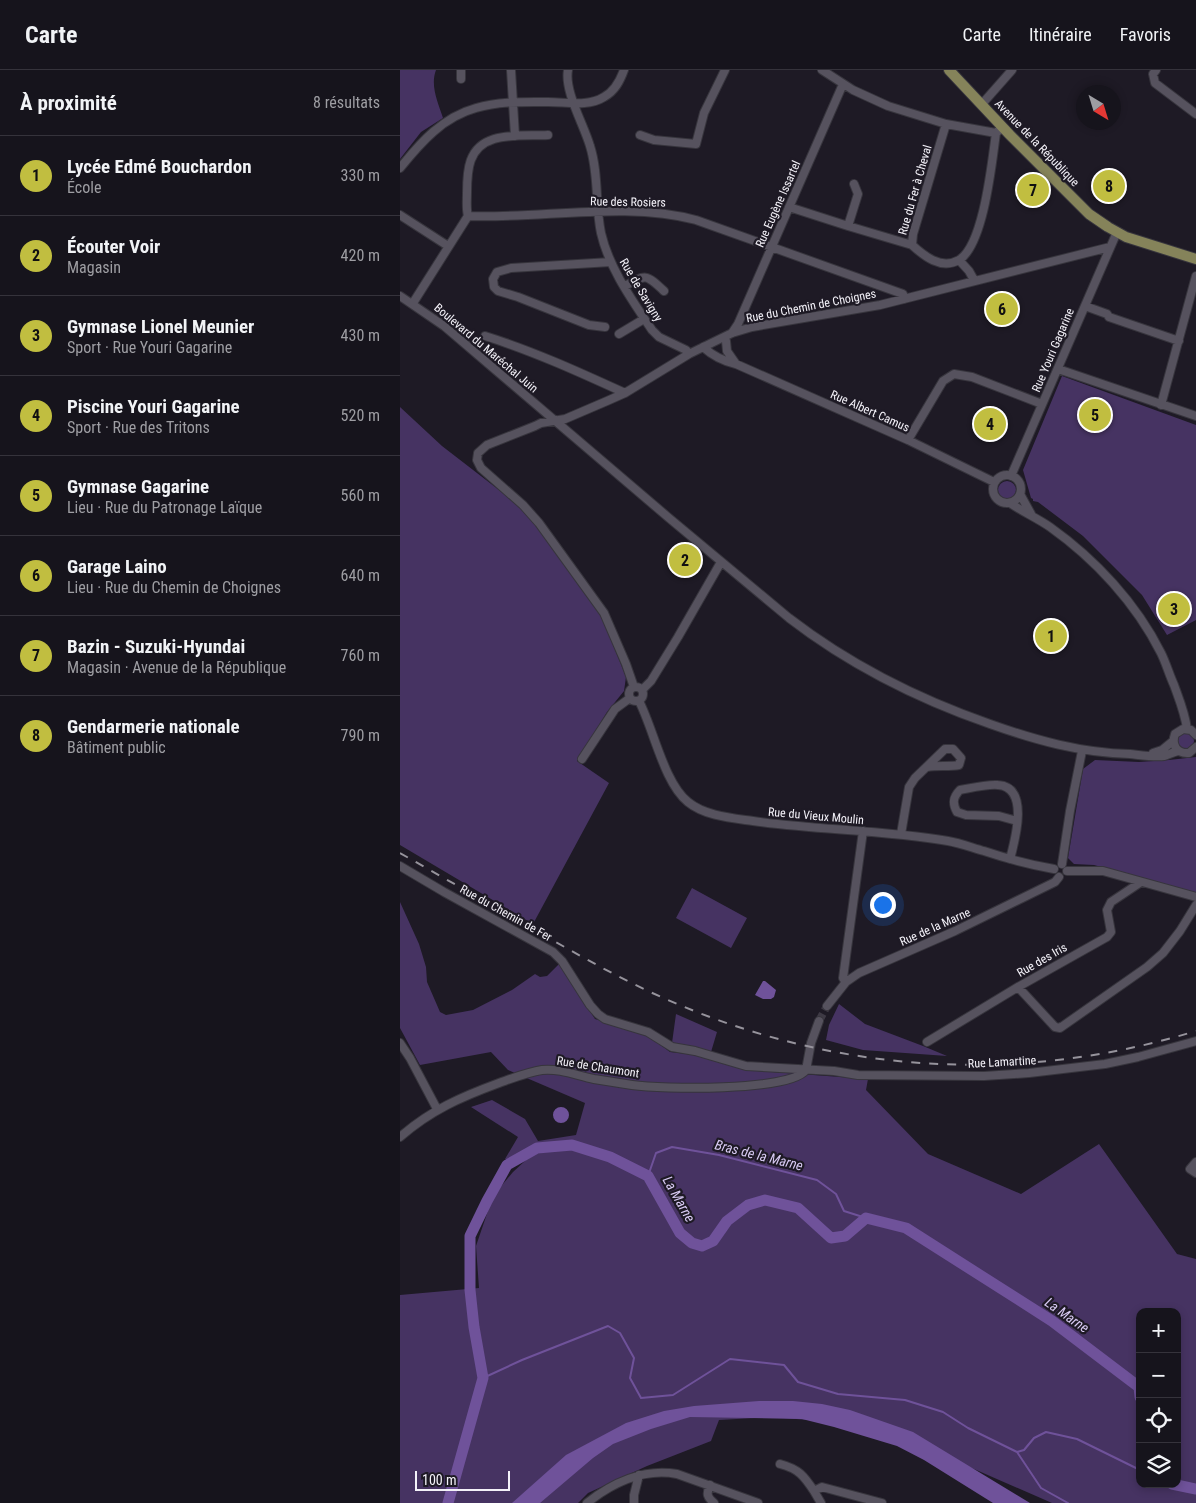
<!DOCTYPE html>
<html lang="fr">
<meta charset="utf-8">
<style>
:root{--surface:#16141c;--page:#232129;--text:#f1f3f6;--muted:#9e9ea3;--line:#35333b;--accent:#c1be40}
body{margin:0;font-family:"Roboto Condensed",sans-serif;background:var(--page);color:var(--text)}
.controls{position:absolute;right:15px;bottom:15px;display:grid;overflow:hidden;border-radius:10px;box-shadow:0 2px 8px #0003}
.controls button{width:45px;height:45px;display:grid;place-items:center;padding:0;border:0;border-bottom:1px solid var(--line);background:var(--surface);color:var(--text);font:25px sans-serif}
.compass{position:absolute;left:676px;top:15px;width:45px;height:45px;border-radius:50%;background:var(--surface);box-shadow:0 2px 8px #0003;rotate:142deg}
.scale{position:absolute;left:15px;bottom:12px;width:95px;box-sizing:border-box;padding-left:5px;border:2px solid #f4f2f9;border-top:0;font-size:14px;line-height:18px;white-space:nowrap;color:#f4f2f9;-webkit-text-stroke:4px #1e1a25;paint-order:stroke}
.you{position:absolute;left:482px;top:834px;width:18px;height:18px;margin:-12px;border:4px solid #fff;border-radius:50%;background:#1a73e8;box-shadow:0 0 0 8px #1a73e833}
.badge{display:grid;place-items:center;width:32px;height:32px;border-radius:50%;background:var(--accent);color:#111;font-size:16px;font-weight:700}
.pin{position:absolute;translate:-50% -50%;border:2px solid #fff;box-shadow:0 1px 5px #0006}
.list{margin:0;padding:0;list-style:none}
h2{display:flex;justify-content:space-between;align-items:center;height:65px;margin:0;padding:0 20px;font-size:21px}
h2 small{font-size:16px;font-weight:400;color:var(--muted)}
.list li{display:grid;grid-template-columns:32px 1fr auto;gap:15px;align-items:center;box-sizing:border-box;height:80px;padding:0 20px;border-top:1px solid var(--line)}
.list b{display:block;font-size:19px;white-space:nowrap}
.list p{margin:0;font-size:16px;white-space:nowrap;color:var(--muted)}
.list em{font-size:16px;font-style:normal;color:var(--muted)}
.icon{flex:none;width:28px;height:28px;fill:none;stroke:currentColor;stroke-width:2;stroke-linecap:round;stroke-linejoin:round}
.map{position:relative;flex:none;width:796px;height:1433px;overflow:hidden}
header{display:flex;align-items:center;gap:30px;box-sizing:border-box;height:70px;padding:0 25px;background:var(--surface);border-bottom:1px solid var(--line)}
header strong{font-size:24px}
nav{display:flex;gap:28px;margin-inline-start:auto;font-size:18px}
main{display:flex}
aside{flex:1;background:var(--surface)}
.map>svg:first-child{display:block}
.green{fill:#463362;fill-rule:evenodd}
.water{fill:#6f529a}
.lines{fill:none;stroke-linecap:round;stroke-linejoin:round}
.stream{stroke:#6f529a;stroke-width:2}
.river{stroke:#6f529a;stroke-width:11}
.minor-tunnel{stroke:#3e3a45;stroke-width:8;stroke-dasharray:8 4;stroke-linecap:butt}
.minor-casing{stroke:#37353d;stroke-width:10}
.major-casing{stroke:#37353d;stroke-width:12}
.minor{stroke:#56525e;stroke-width:8}
.major{stroke:#85835a;stroke-width:10}
.rail{stroke:#96939c;stroke-width:2;stroke-dasharray:9 9;stroke-linecap:butt}
.labels{text-anchor:middle;dominant-baseline:central;stroke-width:4.5;stroke-linejoin:round;paint-order:stroke}
.street-label{font-size:12px;fill:#f4f2f9;stroke:#1e1a25}
.water-label{font-size:14px;font-style:italic;fill:#d9cbf4;stroke:#1e1a25}
</style>
<header>
<strong>Carte</strong>
<nav><a>Carte</a><a>Itinéraire</a><a>Favoris</a></nav>
</header>
<main>
<aside>
<h2>À proximité<small>8 résultats</small></h2>
<ul class="list">
<li><span class="badge">1</span><div><b>Lycée Edmé Bouchardon</b><p>École</p></div><em>330 m</em></li>
<li><span class="badge">2</span><div><b>Écouter Voir</b><p>Magasin</p></div><em>420 m</em></li>
<li><span class="badge">3</span><div><b>Gymnase Lionel Meunier</b><p>Sport · Rue Youri Gagarine</p></div><em>430 m</em></li>
<li><span class="badge">4</span><div><b>Piscine Youri Gagarine</b><p>Sport · Rue des Tritons</p></div><em>520 m</em></li>
<li><span class="badge">5</span><div><b>Gymnase Gagarine</b><p>Lieu · Rue du Patronage Laïque</p></div><em>560 m</em></li>
<li><span class="badge">6</span><div><b>Garage Laino</b><p>Lieu · Rue du Chemin de Choignes</p></div><em>640 m</em></li>
<li><span class="badge">7</span><div><b>Bazin - Suzuki-Hyundai</b><p>Magasin · Avenue de la République</p></div><em>760 m</em></li>
<li><span class="badge">8</span><div><b>Gendarmerie nationale</b><p>Bâtiment public</p></div><em>790 m</em></li>
</ul>
</aside>
<div class="map">
<svg width="796" height="1433" viewBox="0 0 796 1433">
<rect width="100%" height="100%" fill="#1e1a25"/>
<path class="green" d="M0,0H36C30,16 38,32 43,48L21,62L0,89Z
M662,306L796,355V550L767,565L742,525L683,466L638,432L633,431V429L631,428L623,400Z
M0,337L42,376L116,433L154,476L202,547L226,607L224,621L207,642L177,691L209,713L133,854L0,775Z
M598 420a9 9 0 1 1 18 0a9 9 0 1 1-18 0Z
M778 671a8 8 0 1 1 16 0a8 8 0 1 1-16 0Z
M796,687V823L694,795L674,794L668,788L683,699L695,690L739,692L769,690Z
M292,818L347,848L331,878L276,848Z
M0,832L19,874L26,897L27,912L40,942L46,945L73,940L112,920L135,904L140,907L147,906L159,894L195,949L246,964L270,982L296,985L345,1000L468,1009L466,1020L528,1084L621,1124L699,1074L777,1184L796,1189V1433H652L510,1371L433,1352L371,1347L319,1350L311,1371L247,1396L188,1423L178,1433H0V1225L79,1218L76,1176L93,1126L113,1102L126,1090L105,1089L118,1067L71,1037L92,1030L125,1049L138,1071L176,1065L185,1033L108,1000L91,982L20,995L0,958ZM740,1242H777V1414H740Z
M439,934L465,954L523,976L547,986L463,980L426,970L429,955Z
M276,944L317,962L311,982L272,973Z"/>
<path class="water" d="M363,911H365L376,920L374,927L371,929H363L355,925Z
M153 1045a8 8 0 1 1 16 0a8 8 0 1 1-16 0Z
M359,1331H393L422,1334L450,1340L513,1362L630,1433H593L524,1390L497,1376L434,1357L402,1349L290,1347L251,1359L213,1374L193,1388L140,1433H112L166,1385L226,1353L264,1341L294,1336Z"/>
<g class="lines">
<path class="stream" d="M248,1106L256,1083L272,1077L319,1085L417,1110L436,1124L444,1141L466,1148
M83,1308L122,1290L208,1256L220,1263L234,1288L230,1308L241,1328L273,1325L330,1289L384,1295L398,1312L438,1324L505,1330L543,1342L568,1358L617,1382L641,1418L668,1433
M617,1382L624,1380L634,1368L646,1362L677,1369L740,1400"/>
<path class="river" d="M772,1414L796,1419
M48,1433L83,1308L74,1257L70,1220V1166L87,1131L107,1095L137,1078L172,1075L210,1087L248,1106L280,1163L292,1173L302,1176L313,1171L327,1151L348,1135L365,1130L398,1138L431,1168L445,1166L466,1148L506,1158L652,1251L739,1317L740,1327"/>
<path class="minor-tunnel" d="M419,951L427,936"/>
<g class="minor-casing">
<path id="minor" d="M61,0V9
M111,0L115,66
M168,0C164,21 184,55 190,76C199,104 195,134 201,163C209,198 232,230 252,260L259,267L286,280L289,284
M422,0L453,20L488,36L546,54L596,63
M756,0L753,4L755,13L796,44
M582,34L612,0
M546,54L513,164L512,175C524,186 541,200 559,190C584,175 592,91 596,63L603,57
M240,65L254,70L296,74L304,43L325,0
M0,98C21,72 43,47 76,38C100,31 124,32 148,32C167,32 188,37 204,27C215,21 220,11 224,0
M389,137L448,156L512,175
M0,145L48,176
M68,146C66,139 67,131 67,123C67,100 68,77 94,69C111,64 131,66 148,65
M448,156L458,124L454,114
M559,190L569,201L574,210
M225,216C246,204 246,204 264,221
M0,226L44,256L269,448L389,548C450,595 518,629 590,654C635,670 681,683 730,684C740,685 753,687 764,686C768,685 773,682 778,681
M13,233L68,146C141,149 226,131 296,150L503,224L504,229
M685,236L707,244L709,247L779,271
M205,257L189,255L118,227L98,221L94,217L93,209L97,202L111,198L211,192
M332,263L338,254L443,14
M219,264L244,249
M85,266C133,281 179,302 225,323
M324,267L326,271L327,281L336,294
M303,277C313,286 322,291 336,294L508,370L594,412
M658,299L796,346
M761,335L796,206
M508,370L543,311L554,304L572,307L642,334
M593 419a14 14 0 1 1 28 0a14 14 0 1 1-28 0Z
M611,406L717,162
M620,424L631,444
M610,433C623,442 637,448 650,457C695,489 736,533 761,583C766,593 769,604 774,615C779,629 785,643 787,659
M229 624a7 7 0 1 1 14 0a7 7 0 1 1-14 0Z
M234,617L226,594L204,543L139,453L123,435L81,398L77,390L78,383L87,375L135,356L141,353L165,349L207,331L225,323L289,284L332,263L352,257L480,235L710,177
M242,620L251,611L278,567L321,492
M239,631C254,660 264,713 288,732C305,746 332,748 353,751C418,760 484,760 548,771C560,773 573,778 584,781C608,789 630,795 654,799
M796,665L791,660L783,659L775,664C771,675 777,684 789,683L796,677
M753,683L762,680L773,671
M182,689L215,639L230,628
M501,764L509,717L515,708L545,679H553L561,688L559,695C550,697 537,695 527,697
M610,789C615,770 630,717 598,715C587,714 571,718 560,720C553,727 552,733 557,742L566,745L599,746L617,751
M662,794L670,741L682,681
M0,796L44,822L153,882L162,891L190,935L198,944L205,949L248,962L272,977L295,981L346,996L434,1001L458,1005L584,1006L629,1003L705,994L738,987L796,971
M667,801H703L796,827
M446,912L443,908L463,761
M618,917L655,957L660,958L747,897L763,883L780,861L796,835
M427,936L446,912L459,903L555,861L655,812L659,807
M527,972L618,917L707,867L711,862L707,840L711,832L741,812
M0,973L10,988L37,1039
M406,1000L411,973L419,951
M0,1067C31,1040 61,1027 99,1013C113,1008 128,1002 142,1000C160,998 178,1006 194,1009C207,1011 219,1013 232,1015C261,1019 389,1022 406,1000
M796,1092L790,1099L796,1103
M380,1394C399,1399 404,1406 414,1421L422,1417L482,1433
M310,1415C306,1424 307,1427 314,1433
M414,1421L421,1433
M187,1433C212,1413 244,1398 277,1404L358,1433
M234,1433V1425L239,1405"/>
</g>
<g class="major-casing">
<path id="major" d="M549,0L610,65L689,144L708,157L726,167L796,189"/>
</g>
<use href="#minor" class="minor"/>
<use href="#major" class="major"/>
<path class="rail" d="M0,783C47,810 94,836 140,863C182,887 224,911 268,930C436,1004 620,1015 796,961"/>
</g>
<g class="labels">
<g class="street-label">
<text transform="translate(637 73) rotate(46)">Avenue de la République</text>
<text transform="translate(515 120) rotate(-74)">Rue du Fer à Cheval</text>
<text transform="translate(228 132) rotate(1)">Rue des Rosiers</text>
<text transform="translate(378 134) rotate(-66)">Rue Eugène Issartel</text>
<text transform="translate(241 220) rotate(59)">Rue de Savigny</text>
<text transform="translate(411 236) rotate(-11)">Rue du Chemin de Choignes</text>
<text transform="translate(86 278) rotate(40)">Boulevard du Maréchal Juin</text>
<text transform="translate(653 280) rotate(-67)">Rue Youri Gagarine</text>
<text transform="translate(470 341) rotate(24)">Rue Albert Camus</text>
<text transform="translate(416 746) rotate(5)">Rue du Vieux Moulin</text>
<text transform="translate(106 843) rotate(29)">Rue du Chemin de Fer</text>
<text transform="translate(535 857) rotate(-24)">Rue de la Marne</text>
<text transform="translate(642 890) rotate(-30)">Rue des Iris</text>
<text transform="translate(602 992) rotate(-3)">Rue Lamartine</text>
<text transform="translate(198 997) rotate(9)">Rue de Chaumont</text>
</g>
<g class="water-label">
<text transform="translate(359 1085) rotate(14)">Bras de la Marne</text>
<text transform="translate(279 1129) rotate(60)">La Marne</text>
<text transform="translate(667 1245) rotate(35)">La Marne</text>
</g>
</g>
</svg>
<div class="controls">
<button>+</button>
<button>−</button>
<button><svg class="icon" aria-label="locate" viewBox="0 0 24 24"><circle cx="12" cy="12" r="6"/><path d="M12 2v4M12 18v4M2 12h4M18 12h4"/></svg></button>
<button><svg class="icon" aria-label="layers" viewBox="0 0 24 24"><path d="M12 4l9 5-9 5-9-5zM3 14l9 5 9-5"/></svg></button>
</div>
<svg class="compass" viewBox="-18 -18 36 36"><path d="M0-13l5 13h-10z" fill="#e53935"/><path d="M0 13l5-13h-10z" fill="#9e9ea3"/></svg>
<div class="scale">100 m</div>
<div class="you"></div>
<div class="pin badge" style="left:651px;top:566px">1</div>
<div class="pin badge" style="left:285px;top:490px">2</div>
<div class="pin badge" style="left:774px;top:539px">3</div>
<div class="pin badge" style="left:590px;top:354px">4</div>
<div class="pin badge" style="left:695px;top:345px">5</div>
<div class="pin badge" style="left:602px;top:239px">6</div>
<div class="pin badge" style="left:633px;top:120px">7</div>
<div class="pin badge" style="left:709px;top:116px">8</div>
</div>
</main>
